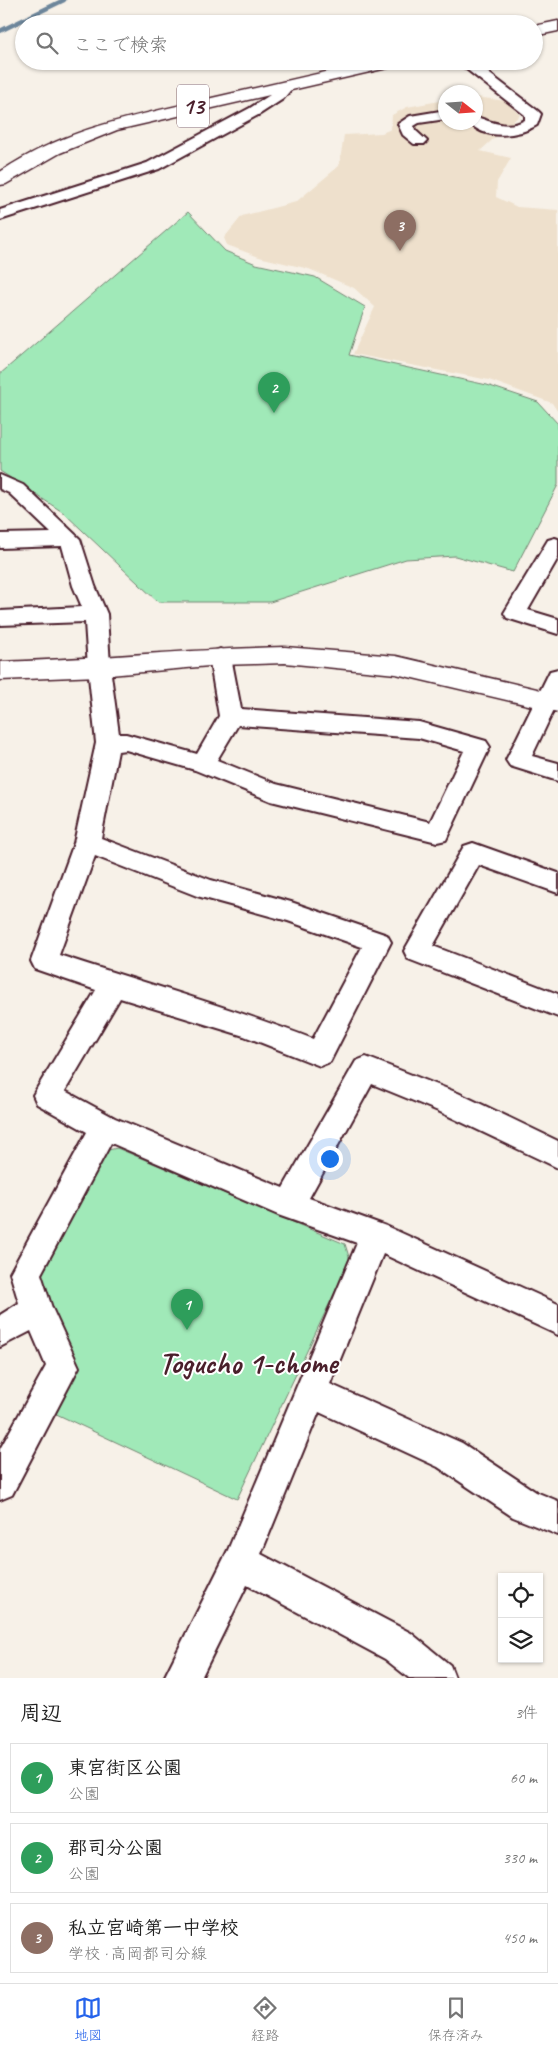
<!DOCTYPE html>
<html lang="ja">
<meta charset="utf-8">
<style>
:root{--surface:#fff;--page:#f2f2f2;--text:#222;--muted:#767676;--line:#e0e0e0;--accent:#2563eb}
body{margin:0;font-family:Caveat,"Klee One",sans-serif;background:var(--page);color:var(--text)}
.controls{position:absolute;right:15px;bottom:15px;display:grid;overflow:hidden;border-radius:0px;box-shadow:0 1px 4px #0004}
.controls button{width:45px;height:45px;display:grid;place-items:center;padding:0;border:0;border-bottom:1px solid var(--line);background:var(--surface);color:var(--text);font:25px sans-serif}
.compass{position:absolute;left:438px;top:85px;width:45px;height:45px;border-radius:50%;background:var(--surface);box-shadow:0 1px 4px #0004;rotate:107deg}
.you{position:absolute;left:329px;top:1158px;width:18px;height:18px;margin:-12px;border:4px solid #fff;border-radius:50%;background:#1a73e8;box-shadow:0 0 0 8px #1a73e833}
.badge{display:grid;place-items:center;width:32px;height:32px;border-radius:50%;background:var(--accent);color:#fff;font-size:16px;font-weight:700}
.pin{position:absolute;translate:-50% -41px;filter:drop-shadow(0 1px 2px #0008)}
.pin::after{content:'';position:absolute;top:26px;width:18px;height:15px;background:inherit;clip-path:polygon(0 0,100% 0,50% 100%)}
.list{margin:0;padding:0;list-style:none}
h2{display:flex;justify-content:space-between;align-items:center;height:65px;margin:0;padding:0 20px;font-size:21px}
h2 small{font-size:16px;font-weight:400;color:var(--muted)}
.list li{display:grid;grid-template-columns:32px 1fr auto;gap:15px;align-items:center;box-sizing:border-box;height:70px;margin:0 10px 10px;padding:0 10px;border:1px solid var(--line);border-radius:0px}
.list b{display:block;font-size:19px;white-space:nowrap}
.list p{margin:0;font-size:16px;white-space:nowrap;color:var(--muted)}
.list em{font-size:16px;font-style:normal;color:var(--muted)}
.icon{flex:none;width:28px;height:28px;fill:none;stroke:currentColor;stroke-width:2;stroke-linecap:round;stroke-linejoin:round}
.map{position:relative;flex:none;width:558px;height:1678px;overflow:hidden}
.search{position:absolute;background:var(--surface);box-shadow:0 1px 4px #0004;left:15px;right:15px;top:15px;height:55px;display:flex;align-items:center;gap:12px;box-sizing:border-box;padding:0 18px;border-radius:28px;color:var(--muted);font-size:19px}
.sheet{height:305px;background:var(--surface)}
nav{display:flex;justify-content:space-around;align-items:center;box-sizing:border-box;height:70px;border-top:1px solid var(--line);background:var(--surface);font-size:14px;color:var(--muted)}
nav a{display:grid;justify-items:center;gap:2px}
nav .on{color:var(--accent)}
.map>svg:first-child{display:block}
.built{fill:#eee0cc}
.green{fill:#a0e9b8;stroke:#758472}
.lines{fill:none;stroke-linecap:round;stroke-linejoin:round}
.stream{stroke:#6d869b;stroke-width:4.5}
.minor-casing{stroke:#4a1f2b;stroke-width:4}
.tertiary-casing{stroke:#4a1f2b;stroke-width:3}
.primary-casing{stroke:#4a1f2b;stroke-width:3}
.minor{fill:#fff;fill-rule:evenodd}
.tertiary{fill:#fff;fill-rule:evenodd}
.primary{fill:#fff;fill-rule:evenodd}
.labels{text-anchor:middle;dominant-baseline:central;stroke-width:4;stroke-linejoin:round;paint-order:stroke}
.shield{fill:#fff;stroke:#80626b;stroke-width:1}
.shield-label{font-size:24px;font-weight:bold;fill:#4a1f2b}
.near-neighbourhood-label{font-size:31px;font-weight:bold;fill:#4a1f2b;stroke:#fff}
</style>
<div class="map">
<svg width="558" height="1678" viewBox="0 0 558 1678">
<rect width="100%" height="100%" fill="#f7f1e8"/>
<filter id="ink" filterUnits="userSpaceOnUse"><feTurbulence type="fractalNoise" baseFrequency=".02" numOctaves="2"/><feDisplacementMap in="SourceGraphic" scale="10" xChannelSelector="R" yChannelSelector="G"/><feConvolveMatrix kernelMatrix="1 2 1 2 8 2 1 2 1" color-interpolation-filters="sRGB"/></filter>
<g filter="url(#ink)">
<path class="built" d="M476,97L506,101L520,115L480,151L511,158L497,182L496,197L517,207L558,210V412L552,403L489,380L353,354L375,307L354,288L309,269L259,257L227,245L224,238L242,216L296,202L339,166L344,135L382,133L391,129L392,115L407,107L445,100L446,122H476Z"/>
<path class="green" d="M188,212L225,251L256,264L315,277L365,307L349,355L487,385L538,402L558,424V485L513,572L455,556L406,559L270,602H158L64,513L0,471V374Z
M117,1148L345,1244L350,1260L237,1499L50,1411L72,1367L36,1278L104,1151Z"/>
<g class="lines">
<path class="stream" d="M0,31L64,0"/>
<g class="minor-casing">
<path id="minor" d="M456,61H473L538,111L541,114L537,125C520,136 484,141 469,122H476V117C493,122 507,130 525,120V115Z
M287,82L292,83L294,86L283,99L260,114L159,169L0,220V210L147,163L250,108L273,93L282,83Z
M446,110V119L419,123L414,126L415,130L427,141L424,144H414L403,135L398,124L410,116Z
M0,475L23,485L80,539L95,586L107,614L110,667L119,734H126L197,754L219,716L209,657L212,652L220,649L228,652L231,657L241,709L419,722L486,741L490,747L446,840L437,842L271,801L195,770L126,750L118,751L101,838L211,880L291,902L387,935L391,942L330,1062L320,1066L244,1036L120,998L65,1091L115,1118L283,1188L356,1061L366,1057L458,1093L558,1141V1168L438,1111L372,1084L309,1198L386,1226L558,1304V1335L383,1254L330,1384L462,1443L536,1492L558,1501V1535L513,1517L438,1467L319,1412L261,1554L411,1633L450,1665L455,1678H409L385,1659L247,1585L201,1678H164L228,1550L357,1243L278,1215L111,1143L41,1274L52,1308L79,1367L12,1495L0,1500V1449L46,1366L31,1331L0,1347V1315L19,1303L10,1273L87,1132L37,1104L33,1095L96,990L35,969L31,961L74,843L96,743L88,667L85,622L0,625V611L82,607L73,586L62,546L0,548V534L51,533L9,493L0,489ZM238,725L419,738L464,751L430,822L276,784L217,760ZM95,856L197,896L288,921L362,947L313,1039C230,1007 144,983 59,955Z
M555,538L558,539V558L528,610L558,619V634L507,618L504,613L548,540Z
M558,669V701L532,756L558,763V781L510,766L506,760L547,677L550,671Z
M473,843L558,873V893L479,865L433,946L558,994V1017L408,959L404,951L464,846Z"/>
</g>
<g class="tertiary-casing">
<path id="tertiary" d="M285,647L396,656L558,694V712L396,674L285,663L220,665L99,676L0,680V662C95,659 190,649 285,647Z"/>
</g>
<g class="primary-casing">
<path id="primary" d="M558,21V31L534,36V26Z
M374,61H404L402,64L396,66L117,130L60,153L6,184L0,185V172C64,129 130,117 203,100C260,87 317,74 374,61Z"/>
</g>
<use href="#minor" class="minor"/>
<use href="#tertiary" class="tertiary"/>
<use href="#primary" class="primary"/>
</g>
</g>
<g class="labels">
<rect class="shield" x="177" y="84.5" width="32" height="43" rx="4"/>
<g class="shield-label">
<text x="193" y="106">13</text>
</g>
<g class="near-neighbourhood-label">
<text x="248" y="1362">Togucho 1-chome</text>
</g>
</g>
</svg>
<div class="controls">
<button><svg class="icon" aria-label="locate" viewBox="0 0 24 24"><circle cx="12" cy="12" r="6"/><path d="M12 2v4M12 18v4M2 12h4M18 12h4"/></svg></button>
<button><svg class="icon" aria-label="layers" viewBox="0 0 24 24"><path d="M12 4l9 5-9 5-9-5zM3 14l9 5 9-5"/></svg></button>
</div>
<svg class="compass" viewBox="-18 -18 36 36"><path d="M0-13l5 13h-10z" fill="#e53935"/><path d="M0 13l5-13h-10z" fill="#767676"/></svg>
<div class="you"></div>
<div class="pin badge" style="left:187px;top:1330px;background:#2e9e5b">1</div>
<div class="pin badge" style="left:274px;top:413px;background:#2e9e5b">2</div>
<div class="pin badge" style="left:400px;top:251px;background:#8d6e63">3</div>
<div class="search"><svg class="icon" aria-label="search" viewBox="0 0 24 24"><circle cx="10" cy="10" r="6"/><path d="M15 15l6 6"/></svg>ここで検索</div>
</div>
<section class="sheet">
<h2>周辺<small>3件</small></h2>
<ul class="list">
<li><span class="badge" style="background:#2e9e5b">1</span><div><b>東宮街区公園</b><p>公園</p></div><em>60 m</em></li>
<li><span class="badge" style="background:#2e9e5b">2</span><div><b>郡司分公園</b><p>公園</p></div><em>330 m</em></li>
<li><span class="badge" style="background:#8d6e63">3</span><div><b>私立宮崎第一中学校</b><p>学校 · 高岡都司分線</p></div><em>450 m</em></li>
</ul>
</section>
<nav>
<a class="on"><svg class="icon" aria-label="map" viewBox="0 0 24 24"><path d="M3 6l6-2 6 2 6-2v14l-6 2-6-2-6 2zM9 4v14M15 6v14"/></svg>地図</a>
<a><svg class="icon" aria-label="directions" viewBox="0 0 24 24"><path d="M12 3l9 9-9 9-9-9zM9 14v-3h6M13 9l2 2-2 2"/></svg>経路</a>
<a><svg class="icon" aria-label="saved" viewBox="0 0 24 24"><path d="M7 4h10v16l-5-4-5 4z"/></svg>保存済み</a>
</nav>
